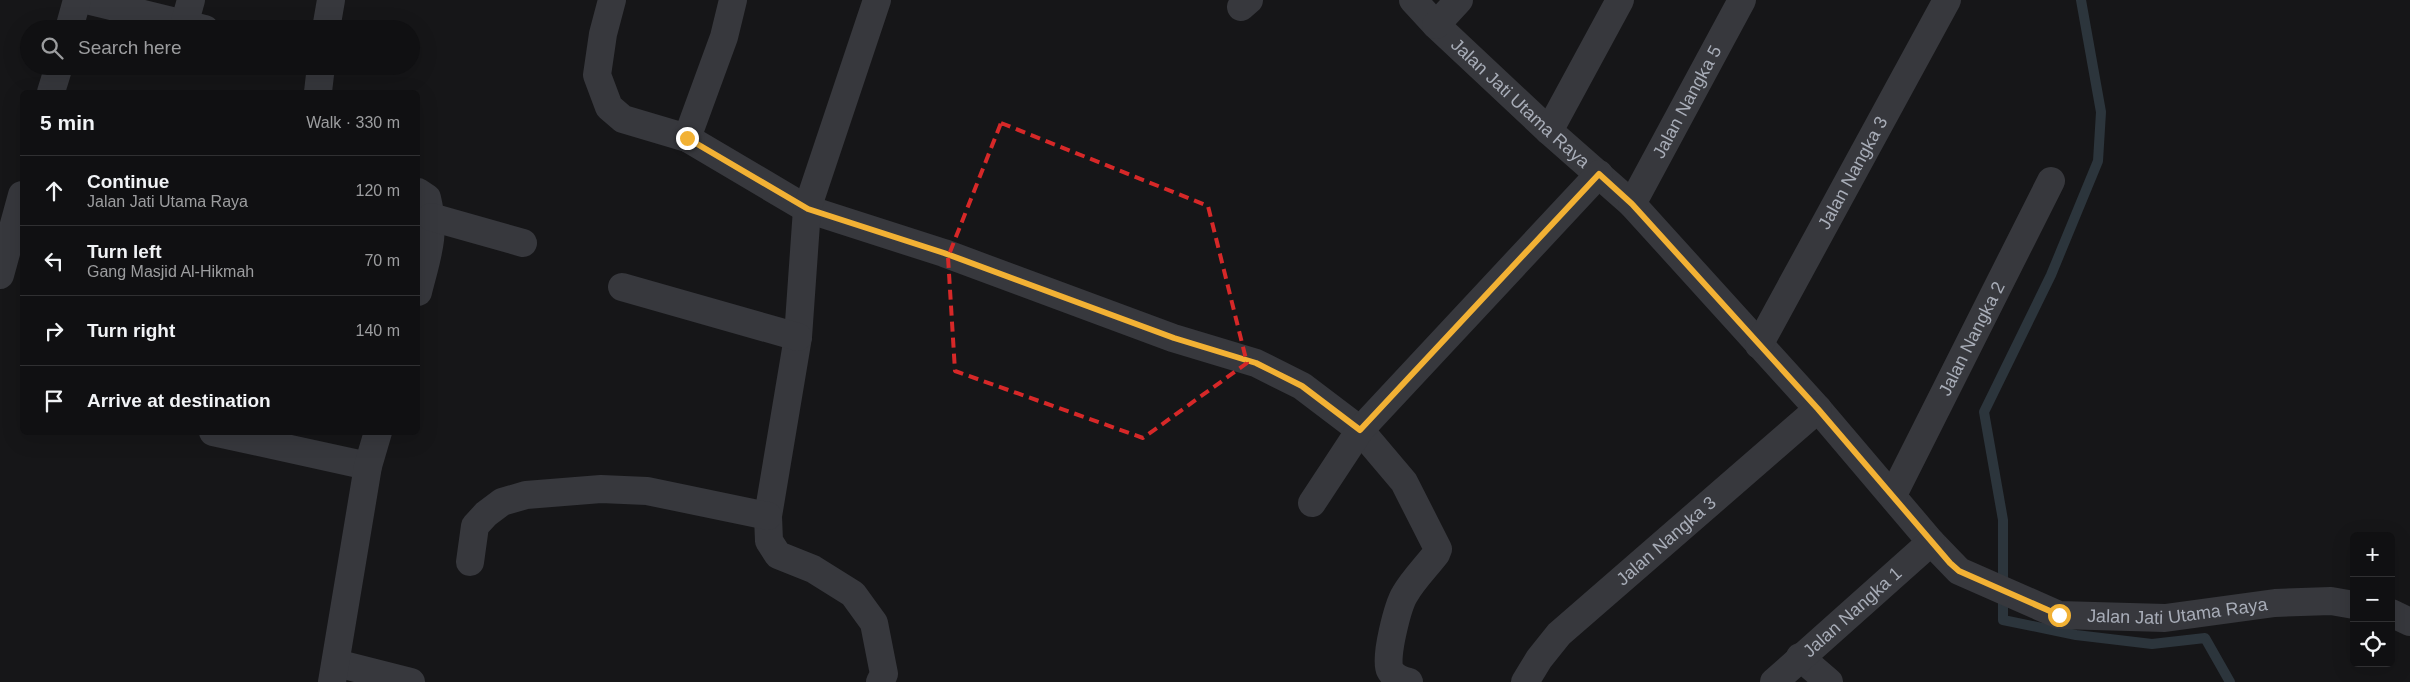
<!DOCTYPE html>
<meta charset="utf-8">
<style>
:root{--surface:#101012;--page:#19191b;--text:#f1f3f6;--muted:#9c9d9f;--line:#303032}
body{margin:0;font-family:Arial,sans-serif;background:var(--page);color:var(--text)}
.controls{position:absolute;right:15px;bottom:15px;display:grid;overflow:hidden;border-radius:8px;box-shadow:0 5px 20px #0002}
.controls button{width:45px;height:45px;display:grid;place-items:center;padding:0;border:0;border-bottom:1px solid var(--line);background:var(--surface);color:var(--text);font:25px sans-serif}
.stop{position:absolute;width:15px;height:15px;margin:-11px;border:4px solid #f2b134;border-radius:50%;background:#fff}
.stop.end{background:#f2b134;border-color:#fff;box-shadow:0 1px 5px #0008}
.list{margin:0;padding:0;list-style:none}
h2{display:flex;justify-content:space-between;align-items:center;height:65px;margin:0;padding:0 20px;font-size:21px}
h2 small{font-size:16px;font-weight:400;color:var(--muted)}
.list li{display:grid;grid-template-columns:32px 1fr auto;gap:15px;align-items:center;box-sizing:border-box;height:70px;padding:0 20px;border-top:1px solid var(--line)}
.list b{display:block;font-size:19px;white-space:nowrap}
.list p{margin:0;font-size:16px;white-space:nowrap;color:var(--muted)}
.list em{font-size:16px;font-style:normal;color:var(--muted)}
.icon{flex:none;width:28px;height:28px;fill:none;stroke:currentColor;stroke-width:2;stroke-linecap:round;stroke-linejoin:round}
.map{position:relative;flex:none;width:2410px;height:682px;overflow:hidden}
.search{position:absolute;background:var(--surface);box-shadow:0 5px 20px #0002;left:20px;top:20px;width:400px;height:55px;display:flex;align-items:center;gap:12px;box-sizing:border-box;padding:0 18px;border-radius:28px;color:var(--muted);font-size:19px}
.panel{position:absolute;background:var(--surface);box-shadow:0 5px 20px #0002;left:20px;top:90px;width:400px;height:345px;border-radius:8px}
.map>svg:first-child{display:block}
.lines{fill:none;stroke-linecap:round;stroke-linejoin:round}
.stream{stroke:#2c353c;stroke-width:10}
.minor{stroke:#37383d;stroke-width:28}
.route{stroke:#f2b134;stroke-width:6}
.marked{fill:none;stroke:#d62828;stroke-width:4;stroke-dasharray:10 6;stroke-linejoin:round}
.labels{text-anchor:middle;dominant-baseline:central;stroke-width:5;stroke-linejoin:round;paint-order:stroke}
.street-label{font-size:18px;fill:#a8adb8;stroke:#111113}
</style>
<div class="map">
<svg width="2410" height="682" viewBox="0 0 2410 682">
<rect width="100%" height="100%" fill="#161618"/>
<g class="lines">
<path class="stream" d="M2081,0L2101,112L2098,161L2051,275L1984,412L2003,520V620L2076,635L2152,644L2205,638L2230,682"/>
<g class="minor">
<path d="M86,0L205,29"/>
<path d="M612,0L603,34L597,75L609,107L623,119L687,138L807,209L944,253L1173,338L1256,363L1302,386L1360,430L1404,482L1438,549L1436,554C1426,567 1413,580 1405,594C1398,605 1384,659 1390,670C1394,678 1402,680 1409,682"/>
<path d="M877,0L807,209L798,337L768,516L769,541L778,555L813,569L853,594L874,623L884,674L880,682"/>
<path id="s1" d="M1413,0L1436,25L1549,131L1632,204L1818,409L1931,542L1959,571L2059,615L2165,618L2275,603L2331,601L2354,605"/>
<path d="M1241,7L1249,0"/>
<path d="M184,25L191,0"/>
<path d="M1436,25L1459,0"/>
<path d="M69,29L77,0"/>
<path d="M326,29L331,0"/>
<path d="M51,92L59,66"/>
<path d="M318,92L321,66"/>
<path d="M1549,131L1620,0"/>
<path d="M687,138L724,37L733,0"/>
<path d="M418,192L427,198C436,235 427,256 418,292"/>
<path id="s2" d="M1632,204L1742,0"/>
<path d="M431,217L523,243"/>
<path d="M0,275L22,195"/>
<path d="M622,287L798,337"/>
<path id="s3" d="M1759,345L1947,0"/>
<path d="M213,432L368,466"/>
<path id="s4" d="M1893,495L2051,181"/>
<path d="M1312,503L1360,430L1599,174"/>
<path d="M470,562L475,526L486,514L502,502L526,495L601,489L647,491L768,516"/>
<path d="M2391,613L2410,622"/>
<path d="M1800,657L1829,682"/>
<path d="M336,663L411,682"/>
<path d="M332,682L368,466L378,432"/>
<path id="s5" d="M1525,682L1539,659L1559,634L1818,409"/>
<path id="s6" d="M1774,682L1931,542"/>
</g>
</g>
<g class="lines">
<path class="route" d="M687,138L808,209L944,253L1174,338L1256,363L1302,386L1360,430L1599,174L1632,204L1818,409L1950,563L1959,571L2059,615"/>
</g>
<path class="marked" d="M1001,123L1208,206L1247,363L1143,438L955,371L948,257Z"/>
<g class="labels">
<g class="street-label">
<text stroke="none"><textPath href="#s1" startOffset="149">Jalan Jati Utama Raya</textPath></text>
<text stroke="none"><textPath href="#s2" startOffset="116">Jalan Nangka 5</textPath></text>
<text stroke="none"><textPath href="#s3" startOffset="196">Jalan Nangka 3</textPath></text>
<text stroke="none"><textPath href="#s4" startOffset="175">Jalan Nangka 2</textPath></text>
<text stroke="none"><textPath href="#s5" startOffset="201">Jalan Nangka 3</textPath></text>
<text stroke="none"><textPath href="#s1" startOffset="1019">Jalan Jati Utama Raya</textPath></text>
<text stroke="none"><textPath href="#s6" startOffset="105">Jalan Nangka 1</textPath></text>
</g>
</g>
</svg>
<div class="controls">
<button>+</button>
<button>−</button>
<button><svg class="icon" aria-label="locate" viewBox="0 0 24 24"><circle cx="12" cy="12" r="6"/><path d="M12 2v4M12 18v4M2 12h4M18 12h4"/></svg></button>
</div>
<div class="stop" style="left:2059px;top:615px"></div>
<div class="stop end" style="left:687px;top:138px"></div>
<div class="search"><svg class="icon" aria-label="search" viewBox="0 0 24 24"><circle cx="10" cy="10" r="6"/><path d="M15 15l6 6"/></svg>Search here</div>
<section class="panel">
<h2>5 min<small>Walk · 330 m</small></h2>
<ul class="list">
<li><svg class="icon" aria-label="ahead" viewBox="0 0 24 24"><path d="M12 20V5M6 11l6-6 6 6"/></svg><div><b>Continue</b><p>Jalan Jati Utama Raya</p></div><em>120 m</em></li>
<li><svg class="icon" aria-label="left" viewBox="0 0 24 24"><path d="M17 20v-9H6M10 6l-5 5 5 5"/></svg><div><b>Turn left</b><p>Gang Masjid Al-Hikmah</p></div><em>70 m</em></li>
<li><svg class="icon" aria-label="right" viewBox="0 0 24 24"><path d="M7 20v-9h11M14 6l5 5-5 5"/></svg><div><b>Turn right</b></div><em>140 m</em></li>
<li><svg class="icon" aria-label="arrive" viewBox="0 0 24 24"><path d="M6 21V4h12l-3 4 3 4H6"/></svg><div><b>Arrive at destination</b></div></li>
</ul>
</section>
</div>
